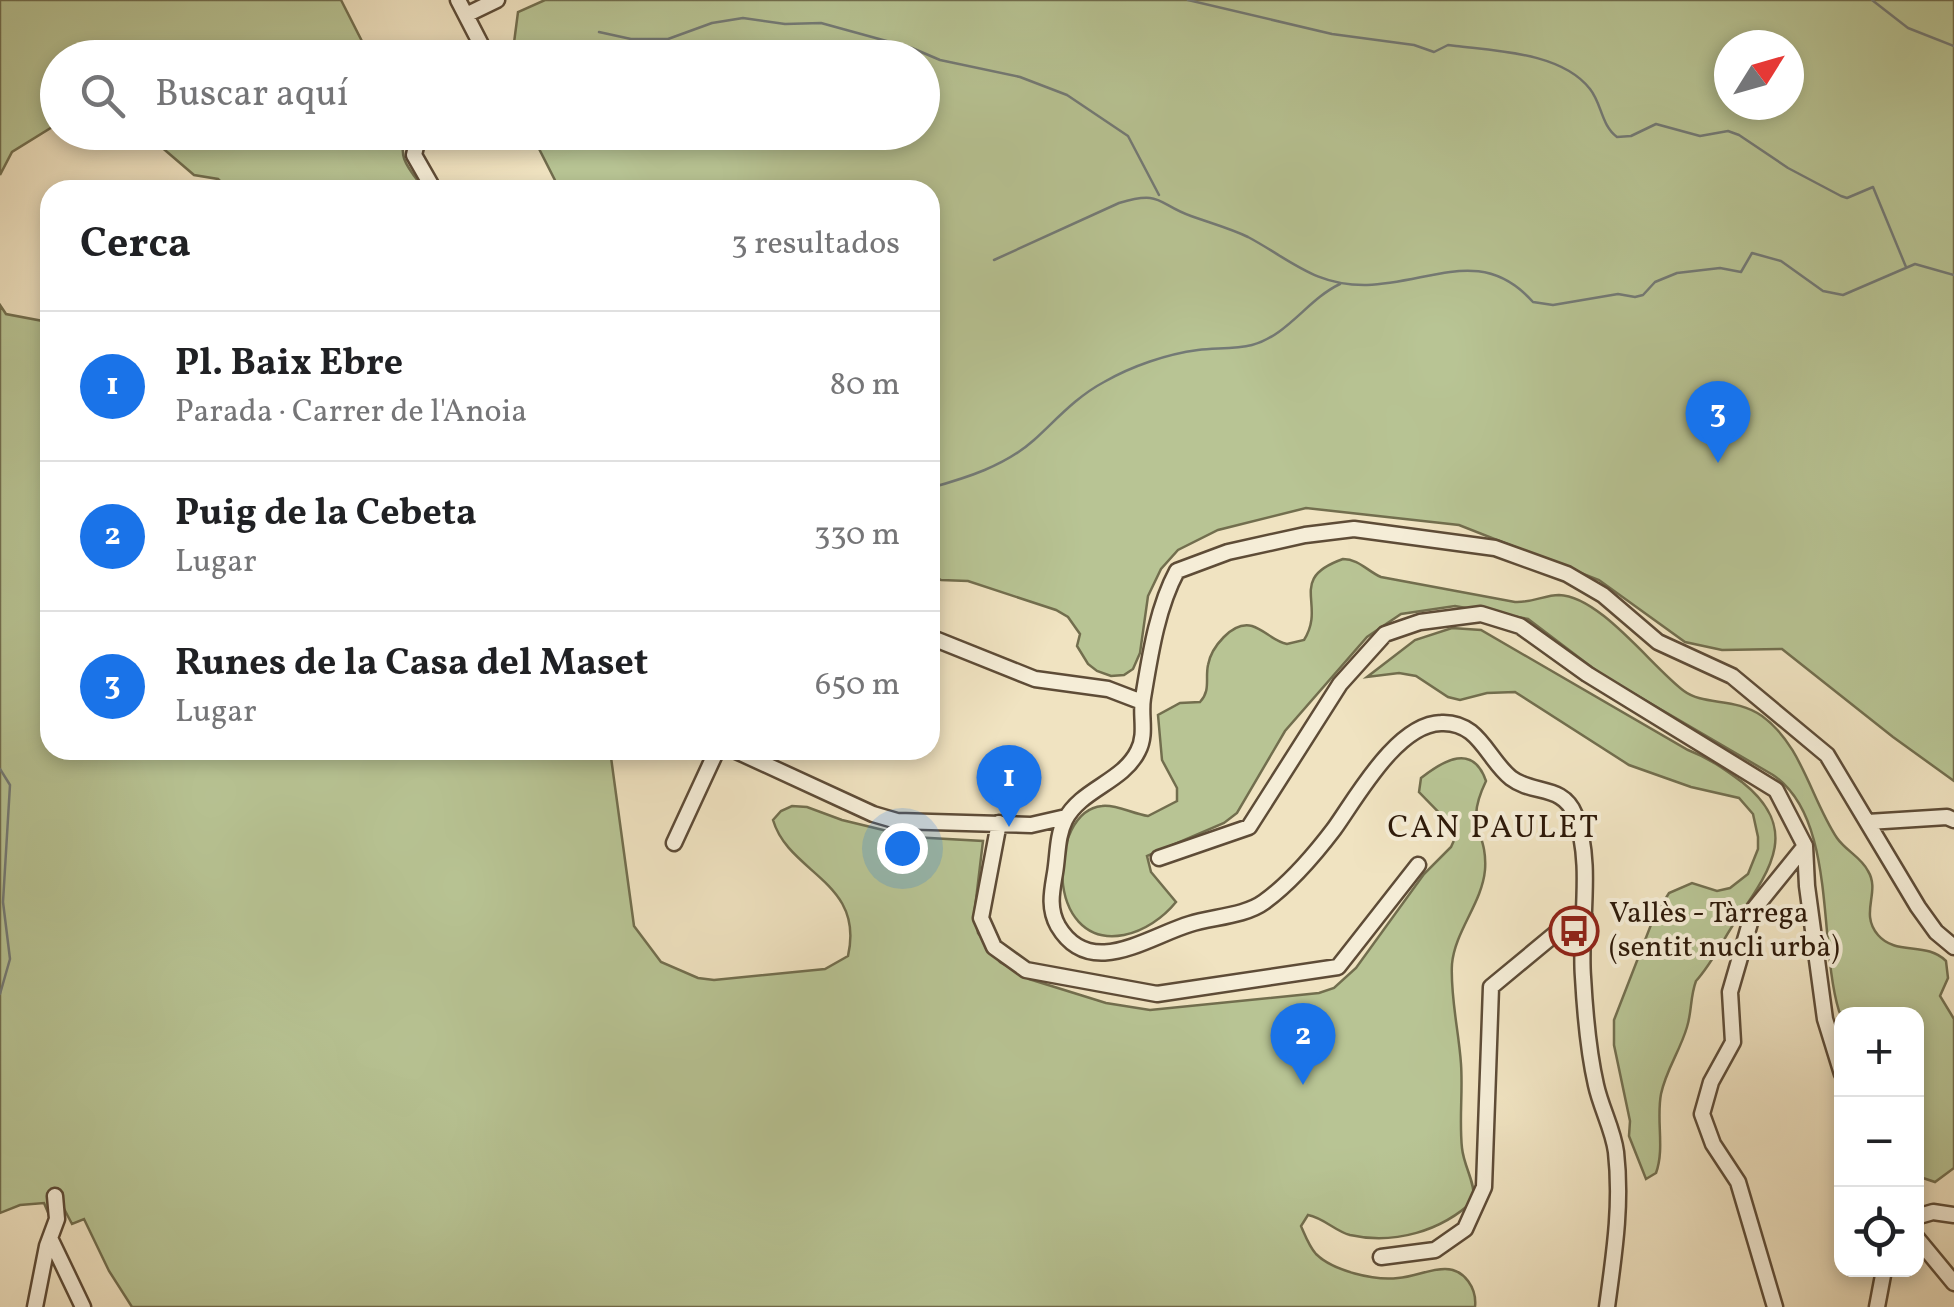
<!DOCTYPE html>
<html lang="es">
<meta charset="utf-8">
<style>
:root{--surface:#fff;--page:#f2f2f2;--text:#202124;--muted:#757577;--line:#e0e0e0;--accent:#1a73e8}
body{margin:0;font-family:Vollkorn,serif;background:var(--page);color:var(--text)}
.controls{position:absolute;right:30px;bottom:30px;display:grid;overflow:hidden;border-radius:20px;box-shadow:0 5px 15px #0003}
.controls button{width:90px;height:90px;display:grid;place-items:center;padding:0;border:0;border-bottom:2px solid var(--line);background:var(--surface);color:var(--text);font:50px sans-serif}
.compass{position:absolute;left:1714px;top:30px;width:90px;height:90px;border-radius:50%;background:var(--surface);box-shadow:0 5px 15px #0003;rotate:53deg}
.you{position:absolute;left:902px;top:848px;width:35px;height:35px;margin:-25px;border:8px solid #fff;border-radius:50%;background:#1a73e8;box-shadow:0 0 0 15px #1a73e833}
.badge{display:grid;place-items:center;width:65px;height:65px;border-radius:50%;background:var(--accent);color:#fff;font-size:32px;font-weight:700}
.pin{position:absolute;translate:-50% -82px;filter:drop-shadow(0 2px 5px #0008)}
.pin::after{content:'';position:absolute;top:52px;width:35px;height:30px;background:inherit;clip-path:polygon(0 0,100% 0,50% 100%)}
.list{margin:0;padding:0;list-style:none}
h2{display:flex;justify-content:space-between;align-items:center;height:130px;margin:0;padding:0 40px;font-size:42px}
h2 small{font-size:32px;font-weight:400;color:var(--muted)}
.list li{display:grid;grid-template-columns:65px 1fr auto;gap:30px;align-items:center;box-sizing:border-box;height:150px;padding:0 40px;border-top:2px solid var(--line)}
.list b{display:block;font-size:38px;white-space:nowrap}
.list p{margin:0;font-size:32px;white-space:nowrap;color:var(--muted)}
.list em{font-size:32px;font-style:normal;color:var(--muted)}
.icon{flex:none;width:55px;height:55px;fill:none;stroke:currentColor;stroke-width:2;stroke-linecap:round;stroke-linejoin:round}
.map{position:relative;flex:none;width:1954px;height:1307px;overflow:hidden}
.search{position:absolute;background:var(--surface);box-shadow:0 5px 15px #0003;left:40px;top:40px;width:900px;height:110px;display:flex;align-items:center;gap:25px;box-sizing:border-box;padding:0 35px;border-radius:55px;color:var(--muted);font-size:38px}
.panel{position:absolute;background:var(--surface);box-shadow:0 5px 15px #0003;left:40px;top:180px;width:900px;height:580px;border-radius:30px}
.map>svg:first-child{display:block}
.green{fill:#b8c494;stroke:#726e4e;stroke-width:2.5;fill-rule:evenodd}
.lines{fill:none;stroke-linecap:round;stroke-linejoin:round}
.stream{stroke:#737a76;stroke-width:2.5}
.minor-casing{stroke:#5e4c37;stroke-width:19}
.minor{stroke:#f5edd7;stroke-width:14}
.labels{text-anchor:middle;dominant-baseline:central;stroke-width:8;stroke-linejoin:round;paint-order:stroke}
.poi-label{font-size:30px;fill:#2d1909;stroke:#f5edd7;text-anchor:start}
.neighbourhood-label{font-size:32px;letter-spacing:2.5px;fill:#2d1909;stroke:#f5edd7}
</style>
<div class="map">
<svg width="1954" height="1307" viewBox="0 0 1954 1307">
<rect width="100%" height="100%" fill="#f0e3c1"/>
<filter id="stains"><feTurbulence type="fractalNoise" baseFrequency=".002" numOctaves="4"/><feColorMatrix values="0 0 0 0 .2 0 0 0 0 .09 0 0 0 0 .02 0 0 0 .5 -.17"/></filter>
<radialGradient id="worn" r=".72"><stop offset=".6" stop-color="#630" stop-opacity="0"/><stop offset="1" stop-color="#630" stop-opacity=".3"/></radialGradient>
<path class="green" d="M0,0H341L370,57L58,58L57,124L12,152L0,175Z
M545,0H1954V781L1893,737L1782,649L1722,650L1685,642L1599,580L1459,525L1306,508L1218,530L1178,550L1161,569L1148,596L1140,653L1133,669L1124,675L1111,676L1097,671L1088,664L1077,646L1080,634L1068,617L1056,610L968,581L941,580L930,574V190H560L531,133L922,132V58H512L518,12ZM1729,45H1789V105H1729Z
M145,133H409C393,155 411,171 425,190H229L218,179L194,175Z
M0,305L6,314L43,321L50,306V750H610L634,926L661,962L698,978L714,980L825,969L848,956C865,881 789,874 773,820L781,811L792,806L807,807L842,820L912,837L983,841L975,908L978,933L1000,962L1029,979L1106,1003L1150,1010L1319,993L1334,988L1356,968L1424,874L1451,847L1456,836L1451,825L1419,792L1421,778C1444,760 1473,743 1486,781C1463,829 1488,829 1485,870C1482,903 1455,931 1452,964C1450,996 1459,1032 1461,1064C1463,1092 1459,1120 1462,1148C1464,1167 1475,1181 1474,1200C1442,1231 1394,1245 1350,1235C1335,1231 1324,1218 1308,1215L1301,1226C1305,1235 1309,1246 1316,1254C1333,1271 1375,1281 1398,1278C1414,1277 1429,1269 1445,1269C1465,1269 1477,1289 1475,1307H132L109,1271L84,1219L72,1224L61,1203L52,1222L44,1203L20,1205L0,1213Z
M1343,559C1359,559 1367,571 1381,577L1515,602C1531,603 1545,595 1559,595C1600,596 1652,667 1684,691C1704,706 1735,697 1762,716C1802,745 1811,799 1837,838C1846,851 1861,857 1868,871C1881,892 1859,913 1878,935C1896,956 1926,941 1946,961L1948,978L1940,996L1954,1019V1168L1935,1182L1917,1176L1916,1014L1841,1015L1839,1011C1818,943 1837,818 1773,775L1602,675L1528,619L1455,606L1401,614L1367,637L1285,731L1237,813L1224,823L1147,856L1151,872L1176,902C1163,918 1144,931 1124,935C1043,950 1048,811 1102,806C1116,804 1133,814 1148,816L1177,801V788L1162,760L1158,715L1180,703L1200,702C1211,690 1205,679 1208,665C1211,648 1232,621 1252,626C1265,630 1273,641 1287,644L1304,640C1327,604 1286,579 1343,559Z
M1452,628L1481,630L1688,750C1709,758 1724,769 1742,782C1799,827 1773,867 1739,916C1724,937 1714,961 1696,981C1690,997 1692,1011 1687,1027C1680,1051 1666,1070 1661,1094C1656,1120 1665,1148 1656,1173L1646,1179L1629,1136L1630,1121L1614,1045V1020L1654,917L1669,893L1692,883L1717,891L1730,888L1748,874L1758,849V837L1753,814L1739,798L1691,787L1629,765L1515,692L1487,693L1460,700L1448,697L1416,676L1399,673L1367,677L1415,640Z"/>
<g class="lines">
<path class="stream" d="M1188,0L1332,34L1414,45L1434,52L1448,45L1456,46C1498,51 1562,53 1590,89C1602,104 1601,125 1617,137L1631,136L1656,124L1700,136L1728,131L1739,135L1788,168L1841,196L1847,198L1873,187L1906,267
M1872,0L1908,28L1954,46
M599,32L631,39H668L712,23L743,18L785,24L821,23L912,48L940,60L1020,77L1067,95L1128,136L1159,195
M994,260L1119,203C1162,190 1157,204 1191,216C1210,223 1229,228 1248,237C1291,260 1315,286 1367,285C1432,283 1482,245 1533,302L1553,305L1618,294L1635,297L1643,295L1655,282L1677,273L1720,268L1741,272L1752,253L1781,261L1823,291L1843,295L1915,264L1954,275
M930,488C966,478 1005,466 1034,440C1057,419 1076,397 1104,382C1132,366 1167,354 1198,350C1216,348 1235,349 1252,345C1287,336 1308,299 1340,284
M0,769L10,785L3,902L10,959L0,994"/>
<g class="minor-casing">
<path id="minor" d="M458,0L488,58
M466,15L497,0
M430,132L417,142L414,155L434,190
M930,637L1035,679L1108,689L1142,702
M734,750L873,814L897,821L1031,825L1066,817
M1868,822L1947,817L1954,820
M999,823L981,918L994,947L1026,970L1157,994L1338,967L1418,865
M674,843L717,750
M1159,858L1249,827L1340,684L1385,634L1420,622L1481,614L1520,626L1587,674L1776,790L1805,846L1807,886L1825,1019L1842,1074
M1916,1217L1933,1212L1954,1215
M1916,1237L1954,1283
M50,1238L83,1307
M1381,1257L1435,1250L1465,1229L1484,1187L1491,987L1567,924L1585,917
M35,1307L47,1246L57,1219L55,1196
M1607,1307C1614,1255 1622,1205 1616,1152C1613,1129 1601,1108 1596,1085C1588,1050 1585,1013 1583,977C1579,927 1594,863 1575,815C1563,784 1533,795 1511,778C1487,759 1479,721 1441,723C1397,724 1357,797 1334,829C1315,854 1289,884 1264,902C1245,916 1212,917 1190,924C1147,937 1090,980 1058,926C1048,908 1052,891 1055,873C1058,855 1057,836 1065,820C1081,789 1123,782 1138,751C1147,734 1140,716 1143,698C1150,656 1157,608 1177,571L1228,552L1305,535L1354,529L1495,548L1567,574L1603,595L1658,642L1732,676L1827,755L1918,907L1936,932L1954,947
M1775,1307L1738,1182L1713,1144L1702,1114L1711,1082L1733,1042L1730,992L1754,909L1805,846
M1877,1307L1884,1270"/>
</g>
<use href="#minor" class="minor"/>
</g>
<defs>
<g id="bus-ring" transform="scale(2.5)"><circle r="9.5" fill="#f5edd7" stroke="#8f2418" stroke-width="1.5"/><path d="M-5-6H5V4H4V6H2V4H-2V6H-4V4H-5ZM-3.5-4V0h7V-4ZM-3.5 1.2v1.5H-2V1.2ZM2 1.2v1.5H3.5V1.2Z" fill="#8f2418"/></g>
</defs>
<g fill-rule="evenodd">
<use href="#bus-ring" x="1574" y="931"/>
</g>
<g class="labels">
<g class="poi-label">
<text x="1609" y="914">Vallès - Tàrrega<tspan x="1609" dy="34">(sentit nucli urbà)</tspan></text>
</g>
<g class="neighbourhood-label">
<text x="1494" y="829">CAN PAULET</text>
</g>
</g>
<rect width="100%" height="100%" filter="url(#stains)"/>
<rect width="100%" height="100%" fill="url(#worn)"/>
</svg>
<div class="controls">
<button>+</button>
<button>−</button>
<button><svg class="icon" aria-label="locate" viewBox="0 0 24 24"><circle cx="12" cy="12" r="6"/><path d="M12 2v4M12 18v4M2 12h4M18 12h4"/></svg></button>
</div>
<svg class="compass" viewBox="-18 -18 36 36"><path d="M0-13l5 13h-10z" fill="#e53935"/><path d="M0 13l5-13h-10z" fill="#757577"/></svg>
<div class="you"></div>
<div class="pin badge" style="left:1009px;top:827px">1</div>
<div class="pin badge" style="left:1303px;top:1085px">2</div>
<div class="pin badge" style="left:1718px;top:463px">3</div>
<div class="search"><svg class="icon" aria-label="search" viewBox="0 0 24 24"><circle cx="10" cy="10" r="6"/><path d="M15 15l6 6"/></svg>Buscar aquí</div>
<section class="panel">
<h2>Cerca<small>3 resultados</small></h2>
<ul class="list">
<li><span class="badge">1</span><div><b>Pl. Baix Ebre</b><p>Parada · Carrer de l'Anoia</p></div><em>80 m</em></li>
<li><span class="badge">2</span><div><b>Puig de la Cebeta</b><p>Lugar</p></div><em>330 m</em></li>
<li><span class="badge">3</span><div><b>Runes de la Casa del Maset</b><p>Lugar</p></div><em>650 m</em></li>
</ul>
</section>
</div>
